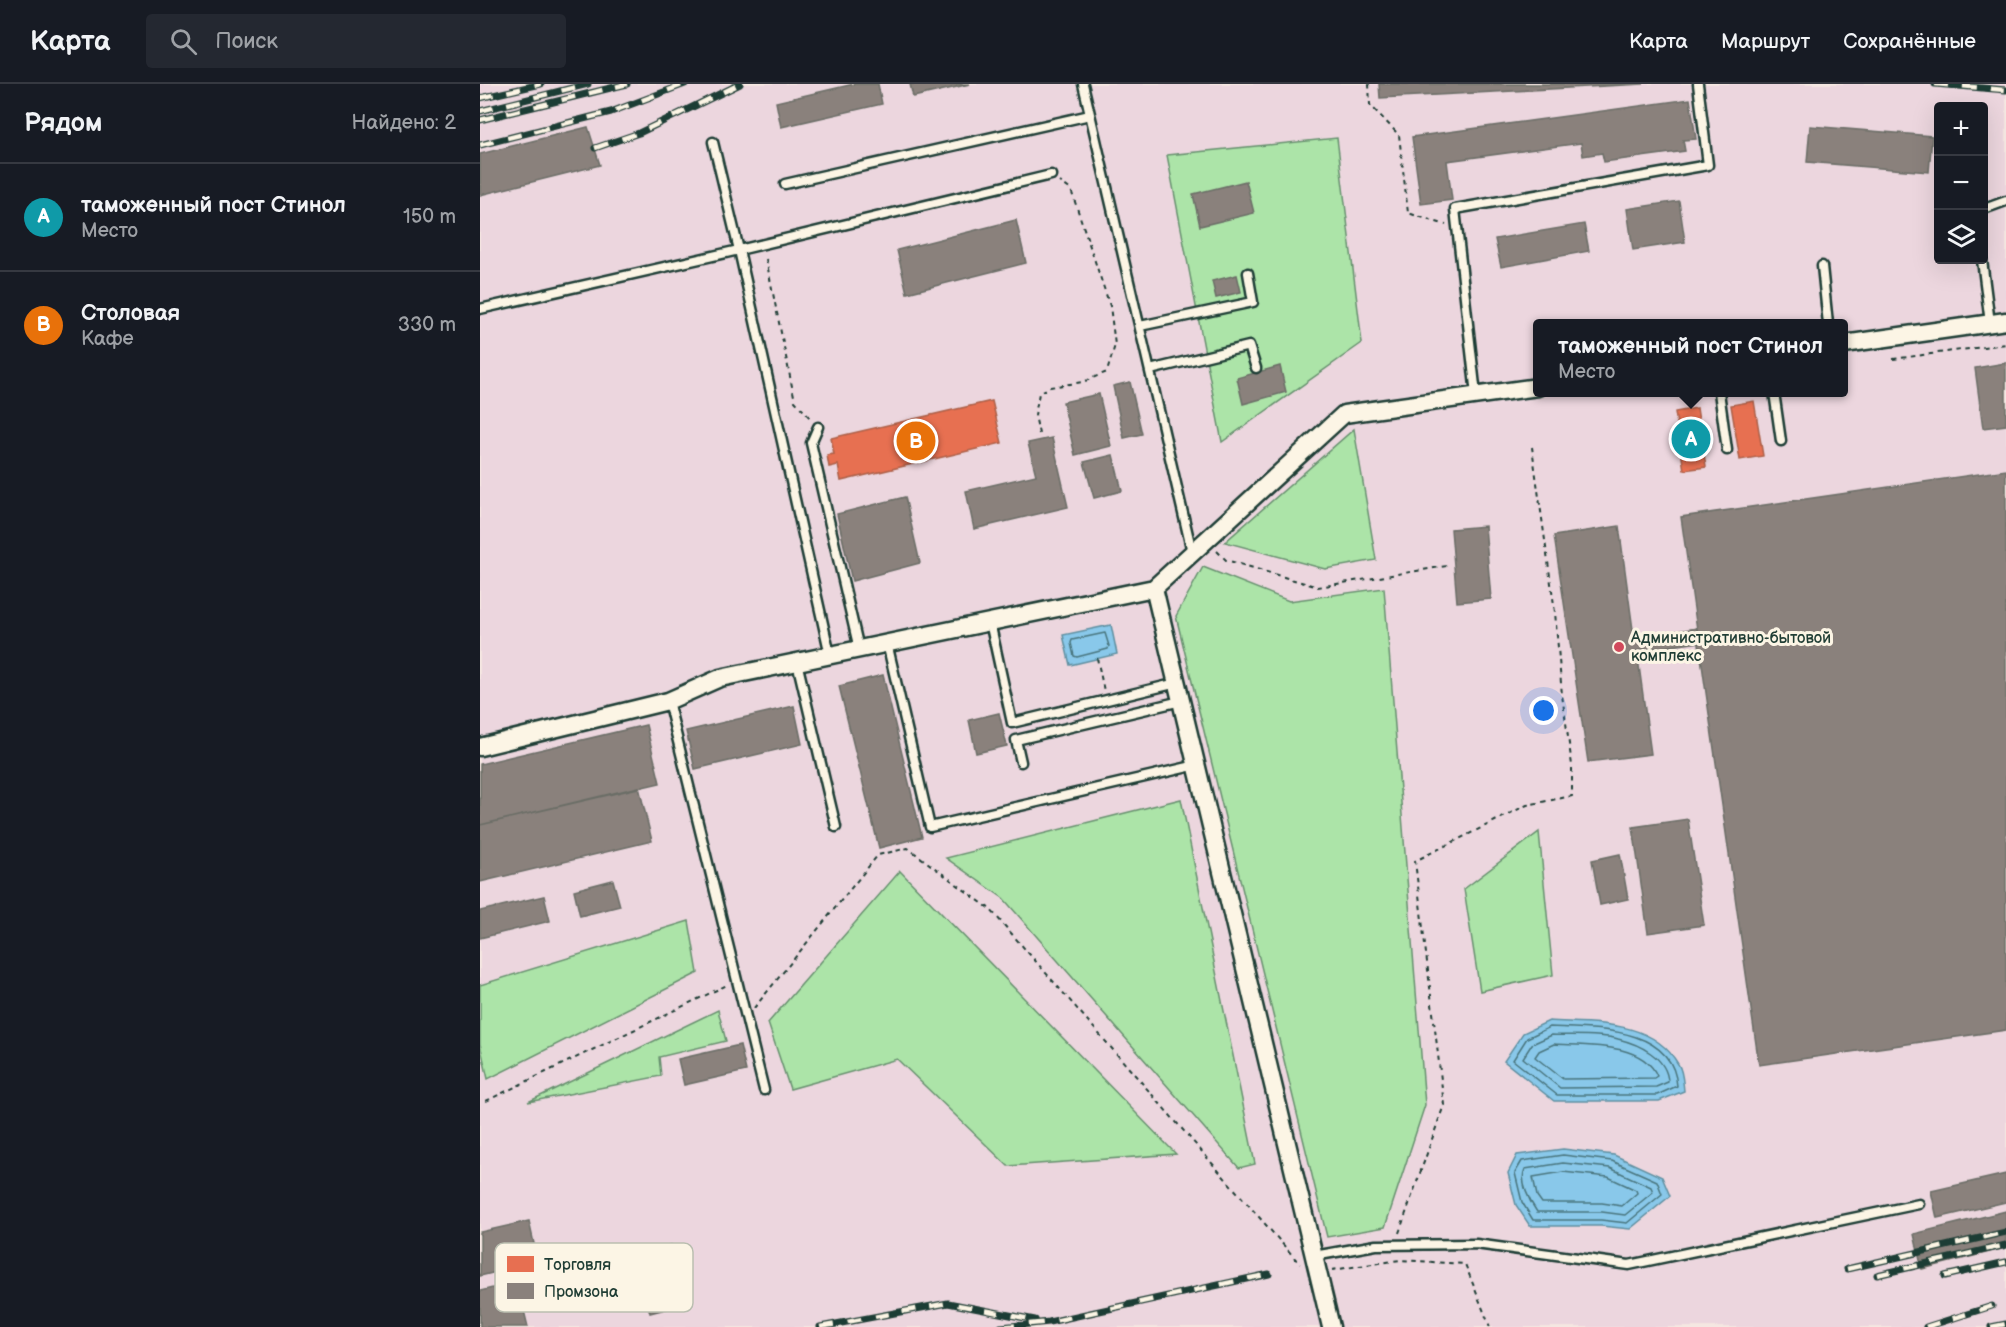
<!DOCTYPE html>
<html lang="ru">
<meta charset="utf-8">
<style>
:root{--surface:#171b24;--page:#242831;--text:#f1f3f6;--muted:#9ea1a6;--line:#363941;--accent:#db2777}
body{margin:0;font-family:"Balsamiq Sans",sans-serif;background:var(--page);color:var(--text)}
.controls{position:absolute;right:18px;top:18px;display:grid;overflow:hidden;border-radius:6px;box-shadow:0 6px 24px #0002}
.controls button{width:54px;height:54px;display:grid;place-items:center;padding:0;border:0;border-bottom:2px solid var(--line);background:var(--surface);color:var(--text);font:30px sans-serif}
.you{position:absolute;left:1064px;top:627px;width:21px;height:21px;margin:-15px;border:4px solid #fff;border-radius:50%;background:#1a73e8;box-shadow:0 0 0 9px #1a73e833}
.badge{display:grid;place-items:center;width:39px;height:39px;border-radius:50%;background:var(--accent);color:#fff;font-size:20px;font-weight:700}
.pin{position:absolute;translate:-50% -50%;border:3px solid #fff;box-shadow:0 2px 6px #0006}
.popup{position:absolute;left:1053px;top:235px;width:315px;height:78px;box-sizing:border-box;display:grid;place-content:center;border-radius:6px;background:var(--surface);filter:drop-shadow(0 2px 4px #0005);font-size:20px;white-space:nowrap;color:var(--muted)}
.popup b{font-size:22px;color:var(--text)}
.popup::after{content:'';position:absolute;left:50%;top:100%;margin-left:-12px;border:12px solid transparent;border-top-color:var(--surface)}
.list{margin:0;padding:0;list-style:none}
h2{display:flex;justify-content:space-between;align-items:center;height:78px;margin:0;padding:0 24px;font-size:26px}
h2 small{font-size:20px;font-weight:400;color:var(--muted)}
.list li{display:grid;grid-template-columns:39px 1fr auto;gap:18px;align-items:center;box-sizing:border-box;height:108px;padding:0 24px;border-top:2px solid var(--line)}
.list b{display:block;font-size:22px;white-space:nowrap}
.list p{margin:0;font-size:20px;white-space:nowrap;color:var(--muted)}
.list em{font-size:20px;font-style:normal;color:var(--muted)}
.icon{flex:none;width:33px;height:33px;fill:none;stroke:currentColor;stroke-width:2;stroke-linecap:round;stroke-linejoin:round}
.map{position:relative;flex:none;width:1526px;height:1243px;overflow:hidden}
header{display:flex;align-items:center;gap:36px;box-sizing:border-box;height:84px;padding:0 30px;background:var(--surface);border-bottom:2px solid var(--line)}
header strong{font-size:28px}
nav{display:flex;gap:33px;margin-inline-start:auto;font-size:21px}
.search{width:420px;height:54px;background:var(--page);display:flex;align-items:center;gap:15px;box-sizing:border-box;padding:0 21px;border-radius:6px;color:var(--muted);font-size:22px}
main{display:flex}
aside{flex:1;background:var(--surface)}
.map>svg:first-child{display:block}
.built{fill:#ecd6de;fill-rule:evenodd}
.green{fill:#ace4a8;stroke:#66906e;stroke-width:1.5}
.water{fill:#89c8ea;stroke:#5f90a1;stroke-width:1.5}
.shops{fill:#e76f51;stroke:#ab6048;stroke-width:1.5}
.industry{fill:#8a817c;stroke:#6a6d66;stroke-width:1.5}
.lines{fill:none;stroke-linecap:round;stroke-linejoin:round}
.shore{stroke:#49757d;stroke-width:1.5}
.service-casing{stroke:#1f3d34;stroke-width:13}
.minor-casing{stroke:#1f3d34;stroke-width:21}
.path{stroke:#1f3d34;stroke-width:2;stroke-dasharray:4.5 4.5;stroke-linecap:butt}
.service{stroke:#fcf5e5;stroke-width:8}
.minor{stroke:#fcf5e5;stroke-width:16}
.rail-casing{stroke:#1f3d34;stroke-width:7}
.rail{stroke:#fcf5e5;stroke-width:4.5;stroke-dasharray:14;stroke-linecap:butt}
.poi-dot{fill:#d1495b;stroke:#fcf5e5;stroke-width:2}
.labels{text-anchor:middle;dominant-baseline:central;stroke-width:6;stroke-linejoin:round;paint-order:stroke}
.poi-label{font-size:16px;fill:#1f3d34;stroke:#fcf5e5;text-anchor:start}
.key{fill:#fcf5e5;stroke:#babeb0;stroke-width:1.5}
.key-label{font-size:16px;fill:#1f3d34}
</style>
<header>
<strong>Карта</strong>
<div class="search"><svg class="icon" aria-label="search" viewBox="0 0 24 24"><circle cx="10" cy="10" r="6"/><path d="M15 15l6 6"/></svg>Поиск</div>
<nav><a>Карта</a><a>Маршрут</a><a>Сохранённые</a></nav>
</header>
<main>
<aside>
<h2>Рядом<small>Найдено: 2</small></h2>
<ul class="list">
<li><span class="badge" style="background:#0f9aa8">A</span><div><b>таможенный пост Стинол</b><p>Место</p></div><em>150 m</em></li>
<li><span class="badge" style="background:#e8710a">B</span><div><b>Столовая</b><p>Кафе</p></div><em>330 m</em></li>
</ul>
</aside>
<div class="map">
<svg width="1526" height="1243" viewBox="0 0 1526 1243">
<rect width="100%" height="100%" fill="#f5e7e2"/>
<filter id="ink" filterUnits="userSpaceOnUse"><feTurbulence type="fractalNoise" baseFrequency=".0167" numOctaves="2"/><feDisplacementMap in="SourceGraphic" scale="12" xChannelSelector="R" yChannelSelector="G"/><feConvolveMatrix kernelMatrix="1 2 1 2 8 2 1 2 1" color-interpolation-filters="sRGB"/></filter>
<g filter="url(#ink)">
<path class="built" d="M0,0H1526V1243H0ZM1458,22H1504V176H1458ZM1058,240H1364V308H1058Z"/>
<path class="green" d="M857,54L882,259L742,358L687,71Z
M874,345L896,476L845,485L745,458Z
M723,483L809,517L904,504L945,1021L905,1143L847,1153L696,532Z
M701,715L775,1080L759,1084L523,814L466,774Z
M1059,748L1073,891L1000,907L984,805Z
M420,787L696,1070L528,1082L417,975L310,1005L288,939Z
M209,837L218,889L8,995L0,960V901Z
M238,926L246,957L179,973L181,992L48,1018Z"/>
<path class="water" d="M631,541L637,570L590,581L583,551Z
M1069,937C1114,940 1172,935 1198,980C1203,987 1203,999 1204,1007L1179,1017H1074L1024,977L1043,949Z
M1083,1065L1134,1071L1182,1093L1190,1112L1150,1145L1121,1142H1050L1036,1121L1028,1089L1037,1071Z"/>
<path class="shops" d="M512,317L522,359L361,397L358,381L349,383L347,371L354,370L351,354Z
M1274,317L1283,372L1260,376L1251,321Z
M1217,324L1226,383L1204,386L1195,328Z"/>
<path class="industry" d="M374,0H398L402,20L301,43L296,18Z
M430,0H490L433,13Z
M899,0H1164L900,14Z
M1210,15L1216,55L1203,56L1205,67L1124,78L1122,69L1103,72L1101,59L967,77L972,116L941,120L932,53Z
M1330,42L1452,52L1449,88L1327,78Z
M108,43L120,81L0,111V70Z
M766,97L774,129L720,142L713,110Z
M1199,117L1205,158L1153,166L1147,125Z
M536,136L546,179L427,209L417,166Z
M1104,140L1109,167L1021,183L1015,155Z
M757,191L761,208L736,214L732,197Z
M1526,279V341L1503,344L1495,284Z
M800,282L806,308L763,320L757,294Z
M650,298L662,350L644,354L633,302Z
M619,310L631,362L595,371L583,318Z
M572,354L588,423L494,445L486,407L556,391L548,359Z
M633,371L642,407L614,414L604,378Z
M1526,386V946L1279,981L1201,433Z
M425,413L440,479L372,497L357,430Z
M1005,442L1011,515L977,518L971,445Z
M1139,442L1154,553L1217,544L1219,558L1157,567L1171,670L1108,678L1074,452Z
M403,591L442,753L399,764L359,602Z
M314,622L322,660L215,685L206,647Z
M519,629L527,662L496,669L489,636Z
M166,641L180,699L0,741V680Z
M159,703L172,757L0,798V741Z
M1208,735L1224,841L1168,849L1153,743Z
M1140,770L1148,815L1120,821L1112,776Z
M133,796L140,822L100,832L94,806Z
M64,812L70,837L0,854V827Z
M260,961L266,987L204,1001L198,975Z
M1526,1090V1118L1457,1134L1451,1107Z
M1526,1127V1164L1442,1185L1434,1150Z
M49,1137L58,1178L0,1192V1148Z
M191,1161L205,1220L170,1229L155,1170Z
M37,1198L48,1243H0V1207Z"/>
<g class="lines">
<path class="shore" d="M625,549L629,562L628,565L597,573L594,572L591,559L592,556Z
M1070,943C1115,945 1193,942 1197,1002L1177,1011H1077L1033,976L1047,954Z
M1072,951C1092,952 1119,950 1138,955C1159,960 1187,973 1188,998L1176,1003L1080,1004L1043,974L1052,960Z
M1074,960C1105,962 1163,958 1177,992L1174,994L1083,995L1055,973L1059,967Z
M1083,1071L1132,1077L1177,1097L1182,1110L1147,1139L1121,1136H1053L1042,1118L1035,1089L1042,1077Z
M1083,1079L1130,1084L1171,1103L1173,1108L1145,1131L1122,1128H1057C1050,1118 1039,1098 1045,1085Z
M1083,1088L1128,1093L1156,1106L1157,1109L1142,1122L1122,1119H1062L1057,1112L1053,1093Z"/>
<g class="service-casing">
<path id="service" d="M603,0L712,468
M233,58L259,166L350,571
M305,100L610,31
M1504,125L1526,117
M1502,176L1510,239
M1342,182L1348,240
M0,225L259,166L571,91
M660,242L773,218L768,189
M670,286L769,262L776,284
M1239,308L1247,366
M1294,308L1301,357
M996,311L975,125L1228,81L1218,0
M338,343L331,359L379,565
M510,538L532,639L697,599
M407,559L450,743L717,681
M317,578L356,743
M188,617L284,1006
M541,678L536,656L701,617
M834,1172L896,1161L996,1160L1149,1181L1439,1120"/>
</g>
<g class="minor-casing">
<path id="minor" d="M1364,260L1526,237
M674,504L851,1243
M0,663L188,617L240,594L674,504L864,330L1058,303"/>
</g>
<path class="path" d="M889,0L890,21L919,51L928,129L966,141
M286,175L315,317L330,334
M1413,275L1526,260
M559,350L555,331L559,309L570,303L603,298L627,288L635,261L630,222L591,106L580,98
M737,467L746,476L838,503L967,482
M617,574L624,607
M274,924L398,771L428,764L510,825L820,1180
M6,1017L247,901
M919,1149L964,1021L935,777L1047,721L1092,712V681L1082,611L1075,528L1052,363
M852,1186L920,1176L985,1180L1010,1243"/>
<use href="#service" class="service"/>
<use href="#minor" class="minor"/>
<g class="rail-casing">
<path id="rail" d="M1455,0L1526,6
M0,14L61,0
M0,27L108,0
M0,36L147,0
M0,61L131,28L205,0
M115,64L159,49L260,0
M1367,1185L1526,1148
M1397,1191L1526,1161
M1465,1192L1526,1178
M340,1243L468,1219L555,1236
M521,1243L569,1238L789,1190
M1446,1243L1512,1222
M1511,1243L1526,1240"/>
</g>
<use href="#rail" class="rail"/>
</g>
</g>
<circle class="poi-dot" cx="1139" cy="563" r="6"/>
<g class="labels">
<g class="poi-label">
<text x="1151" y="554">Административно-бытовой<tspan x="1151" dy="18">комплекс</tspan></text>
</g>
</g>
<rect x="15" y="1159" width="198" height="69" rx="9" class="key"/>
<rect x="27" y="1172" width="27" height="16" fill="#e76f51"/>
<rect x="27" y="1199" width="27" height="16" fill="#8a817c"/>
<g class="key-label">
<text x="64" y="1186">Торговля</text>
<text x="64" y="1213">Промзона</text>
</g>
</svg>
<div class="controls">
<button>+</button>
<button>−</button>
<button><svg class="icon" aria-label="layers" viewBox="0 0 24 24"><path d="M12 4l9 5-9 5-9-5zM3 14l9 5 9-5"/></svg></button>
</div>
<div class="you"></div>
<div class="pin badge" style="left:1211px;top:355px;background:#0f9aa8">A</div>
<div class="popup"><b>таможенный пост Стинол</b>Место</div>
<div class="pin badge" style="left:436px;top:357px;background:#e8710a">B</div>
</div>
</main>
